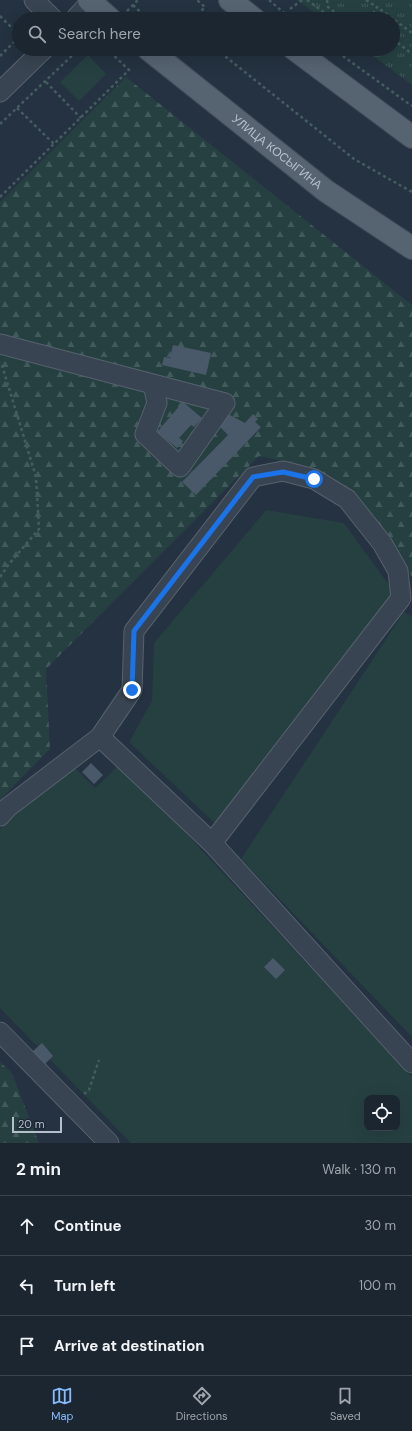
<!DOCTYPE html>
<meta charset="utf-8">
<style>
:root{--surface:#1b2631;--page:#242e39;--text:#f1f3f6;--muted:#a0a5ab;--line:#39434d;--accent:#89bcfc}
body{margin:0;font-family:"DM Sans",sans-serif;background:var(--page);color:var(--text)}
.controls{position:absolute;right:12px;bottom:12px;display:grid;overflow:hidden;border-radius:8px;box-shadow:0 4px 16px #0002}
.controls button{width:36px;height:36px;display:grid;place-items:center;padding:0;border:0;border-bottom:1px solid var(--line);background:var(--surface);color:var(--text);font:20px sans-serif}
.scale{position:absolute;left:12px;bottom:10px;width:50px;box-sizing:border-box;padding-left:4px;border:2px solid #b5bfcb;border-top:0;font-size:11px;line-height:14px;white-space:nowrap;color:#b5bfcb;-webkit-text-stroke:3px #1d2936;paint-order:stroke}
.stop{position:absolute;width:12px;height:12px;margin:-9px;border:3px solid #1a73e8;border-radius:50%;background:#fff}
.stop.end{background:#1a73e8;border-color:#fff;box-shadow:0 1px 4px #0008}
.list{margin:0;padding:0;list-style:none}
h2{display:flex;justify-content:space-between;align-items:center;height:52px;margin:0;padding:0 16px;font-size:17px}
h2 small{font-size:13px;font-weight:400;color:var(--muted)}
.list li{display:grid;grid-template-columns:26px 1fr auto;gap:12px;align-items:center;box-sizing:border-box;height:60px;padding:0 16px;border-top:1px solid var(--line)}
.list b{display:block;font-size:15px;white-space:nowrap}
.list em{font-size:13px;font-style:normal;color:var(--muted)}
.icon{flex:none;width:22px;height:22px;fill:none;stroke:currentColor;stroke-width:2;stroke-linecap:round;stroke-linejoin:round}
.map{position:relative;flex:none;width:412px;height:1143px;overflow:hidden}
.search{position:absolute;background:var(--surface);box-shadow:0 4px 16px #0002;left:12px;right:12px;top:12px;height:44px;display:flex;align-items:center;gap:10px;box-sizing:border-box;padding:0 14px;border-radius:22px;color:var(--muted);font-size:15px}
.sheet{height:232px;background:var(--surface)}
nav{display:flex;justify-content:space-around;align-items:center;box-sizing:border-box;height:56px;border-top:1px solid var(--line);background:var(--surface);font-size:11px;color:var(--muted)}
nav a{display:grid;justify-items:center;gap:2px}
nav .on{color:var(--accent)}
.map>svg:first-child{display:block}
.grass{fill:#264042;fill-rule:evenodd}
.forest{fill:url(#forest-firs)}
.park{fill:url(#park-tufts)}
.building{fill:#4a596a}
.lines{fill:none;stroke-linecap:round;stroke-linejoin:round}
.minor-casing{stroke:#56626e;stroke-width:21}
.major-casing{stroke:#424d5a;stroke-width:24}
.path{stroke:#445d5f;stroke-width:2.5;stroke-dasharray:3 3;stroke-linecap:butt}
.minor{stroke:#384451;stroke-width:19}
.major{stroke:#566371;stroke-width:22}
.route{stroke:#1a73e8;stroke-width:5}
.labels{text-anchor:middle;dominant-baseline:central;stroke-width:4;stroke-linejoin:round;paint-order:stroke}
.street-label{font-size:12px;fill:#b5bfcb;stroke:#1d2936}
</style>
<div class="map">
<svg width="412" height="1143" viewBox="0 0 412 1143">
<defs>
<pattern id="forest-firs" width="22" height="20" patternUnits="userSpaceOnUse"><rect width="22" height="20" fill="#264042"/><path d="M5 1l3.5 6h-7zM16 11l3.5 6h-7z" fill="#435a5c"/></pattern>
<pattern id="park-tufts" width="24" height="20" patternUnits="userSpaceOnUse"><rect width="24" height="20" fill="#264042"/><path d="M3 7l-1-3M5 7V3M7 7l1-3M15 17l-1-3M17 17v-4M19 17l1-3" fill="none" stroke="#435a5c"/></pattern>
</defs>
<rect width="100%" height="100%" fill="#243241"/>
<path class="grass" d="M88,55L106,74L79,101L60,82Z
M266,510L344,523L397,596L221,829L129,742L152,701L154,643Z
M404,612L412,617V1037L241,859Z
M121,763L412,1077V1143H131L0,1008V829L14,815L73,766L95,788ZM367,1098H397V1128H367Z"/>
<path class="forest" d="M126,77L412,305V577L360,505L309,467L259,456L46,669L50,749L0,800V202Z
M0,1062L12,1073L39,1143H0Z"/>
<path class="park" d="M297,0H412V85L364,49H393V19H323Z"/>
<path class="building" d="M173,345L211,353L206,375L162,365L164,357L170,358Z
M183,402L202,418L194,427L191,425L179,438L183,441L177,448L157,432Z
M224,412L245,423L253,414L258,419L255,422L261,427L196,495L182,482L228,435L219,426Z
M91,763L103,775L94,784L82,772Z
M273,958L285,970L276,979L264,967Z
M42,1043L53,1056L45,1064L32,1052Z"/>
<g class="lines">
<g class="minor-casing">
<path id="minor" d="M34,0L53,19
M75,19L92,0
M0,92L44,49
M0,344L225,403L180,467L145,434L157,403L153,384
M100,737L212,843L412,1063
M0,816L7,808L100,737L132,690L134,631L253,477L283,471L314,479L347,499L382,543L398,571L401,598L212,843
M0,1032L109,1143"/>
</g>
<g class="major-casing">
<g id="major">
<path d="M89,0L110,19"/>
<path d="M230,0L254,19"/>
<path id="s1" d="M148,49L326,191L412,248"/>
<path d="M294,49L412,137"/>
</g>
</g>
<path class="path" d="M269,0L291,19
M307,0L333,19
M327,0L328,7L344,19
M366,0L377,7
M133,5L148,19
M290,9L302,0
M127,11L138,0
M0,16L19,35
M193,19L205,7L197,0
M370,19L377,7L412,33
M393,39L412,54
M216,49L354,159L412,192
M333,49L412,106
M0,56L19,37
M46,82L81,118
M17,108L54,144
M0,124L79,49
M0,197L129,70L107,49
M0,577L9,564L39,529L36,477L1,362
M84,1094L89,1090L99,1060"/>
<use href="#minor" class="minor"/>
<use href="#major" class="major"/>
</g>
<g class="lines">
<path class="route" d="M132,690L134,631L253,477L283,472L314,479"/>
</g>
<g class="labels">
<g class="street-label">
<text stroke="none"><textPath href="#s1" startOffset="165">УЛИЦА КОСЫГИНА</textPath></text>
</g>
</g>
</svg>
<div class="controls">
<button><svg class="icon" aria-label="locate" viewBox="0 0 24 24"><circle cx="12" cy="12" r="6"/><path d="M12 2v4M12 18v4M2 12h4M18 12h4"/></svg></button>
</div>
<div class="scale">20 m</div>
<div class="stop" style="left:314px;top:479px"></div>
<div class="stop end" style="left:132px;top:690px"></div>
<div class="search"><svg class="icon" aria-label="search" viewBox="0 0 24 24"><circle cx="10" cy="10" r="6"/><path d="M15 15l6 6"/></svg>Search here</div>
</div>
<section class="sheet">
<h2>2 min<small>Walk · 130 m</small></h2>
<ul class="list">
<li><svg class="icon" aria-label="ahead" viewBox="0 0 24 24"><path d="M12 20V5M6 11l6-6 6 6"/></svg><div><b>Continue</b></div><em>30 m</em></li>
<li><svg class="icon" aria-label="left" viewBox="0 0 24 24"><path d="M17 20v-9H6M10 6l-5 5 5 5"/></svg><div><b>Turn left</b></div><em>100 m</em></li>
<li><svg class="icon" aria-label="arrive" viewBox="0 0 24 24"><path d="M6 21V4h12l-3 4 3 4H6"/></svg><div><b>Arrive at destination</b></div></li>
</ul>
</section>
<nav>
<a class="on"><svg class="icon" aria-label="map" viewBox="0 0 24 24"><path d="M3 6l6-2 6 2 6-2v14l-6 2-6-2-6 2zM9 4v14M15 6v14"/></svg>Map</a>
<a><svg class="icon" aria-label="directions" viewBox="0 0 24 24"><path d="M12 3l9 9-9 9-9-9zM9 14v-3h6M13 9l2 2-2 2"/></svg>Directions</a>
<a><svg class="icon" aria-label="saved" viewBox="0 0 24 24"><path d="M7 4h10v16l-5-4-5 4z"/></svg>Saved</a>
</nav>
